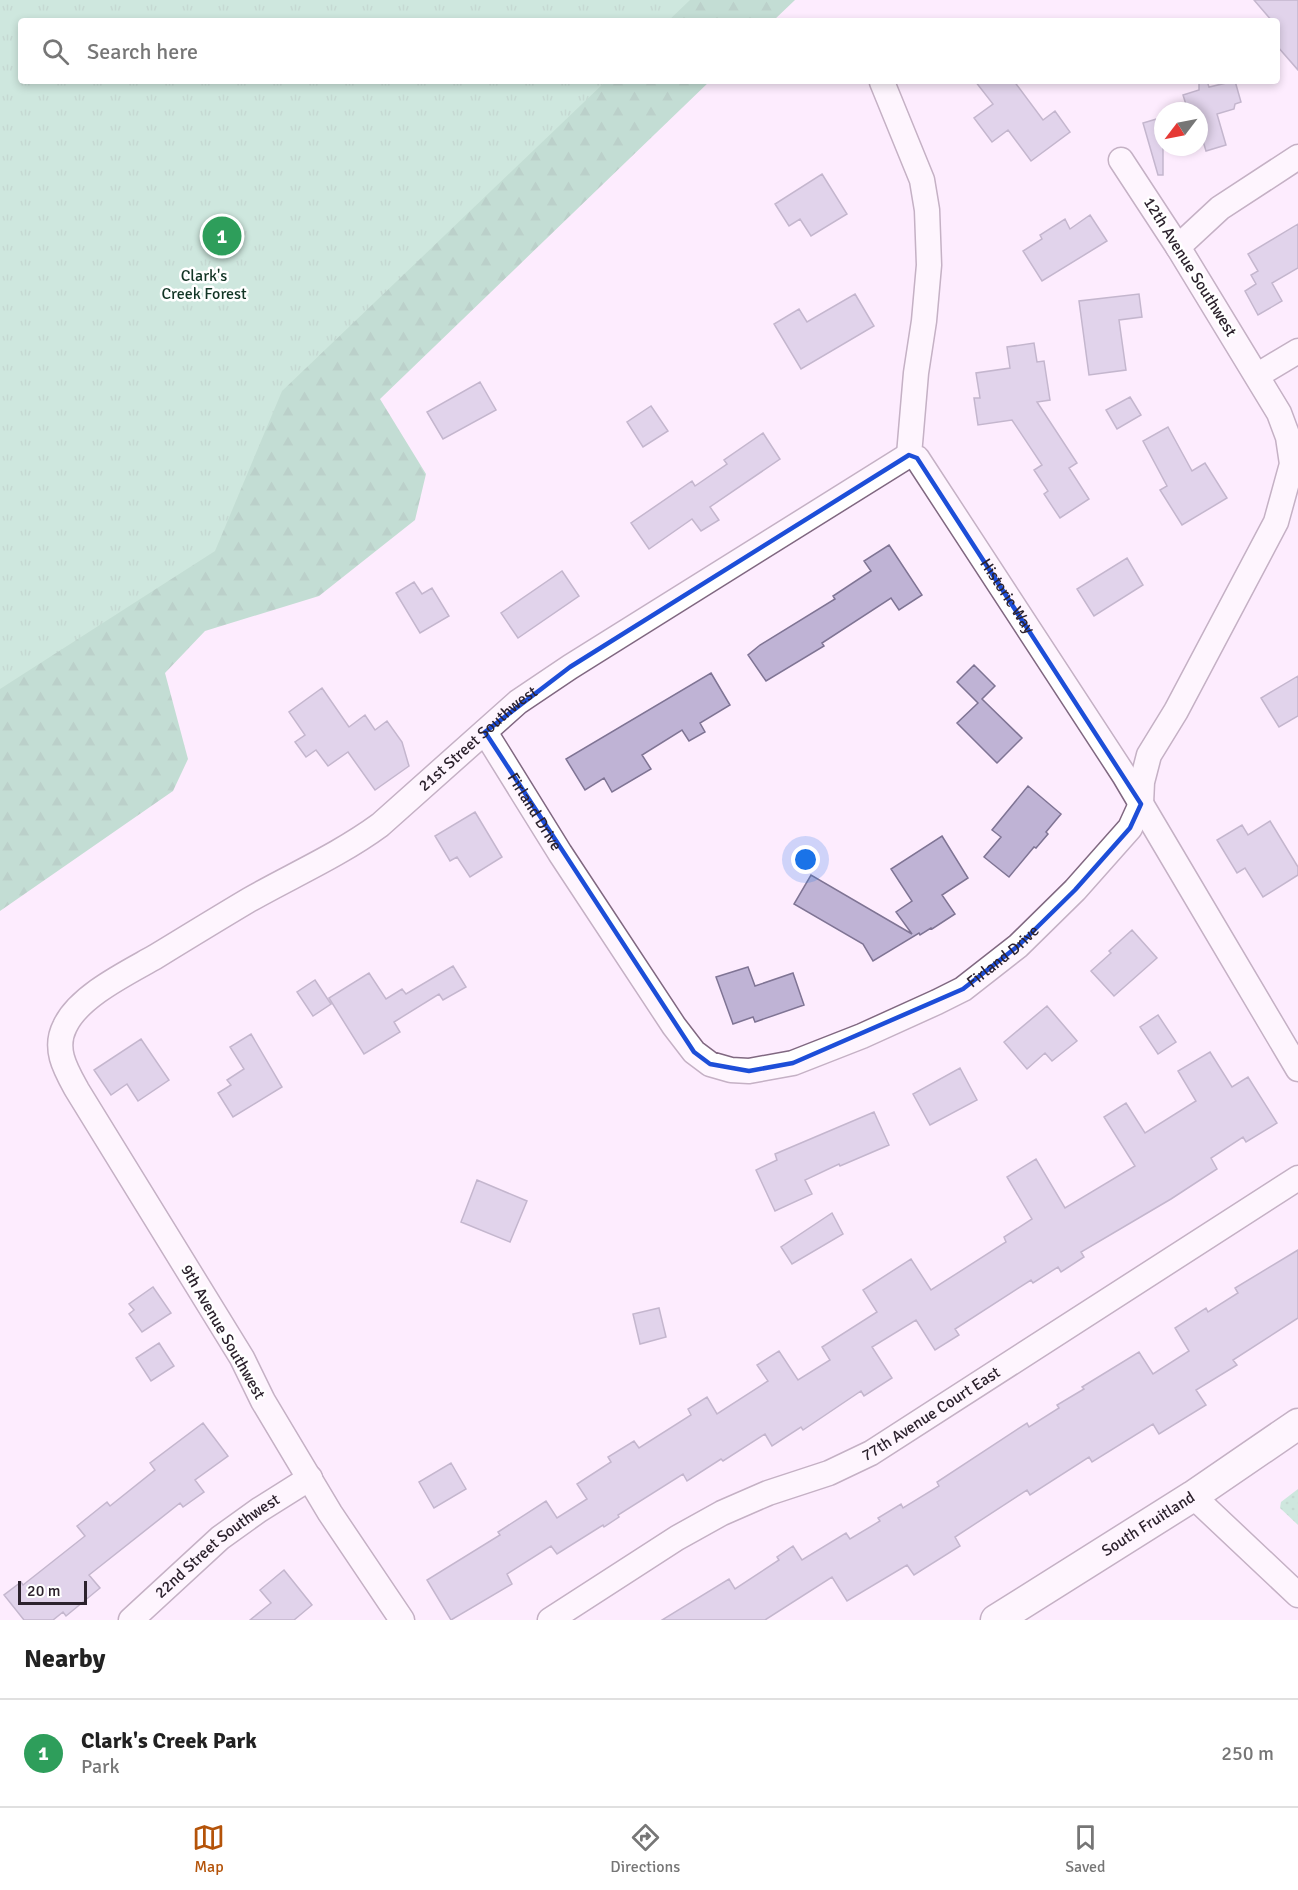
<!DOCTYPE html>
<style>
:root{--surface:#fff;--page:#f2f2f2;--text:#222;--muted:#767676;--line:#e0e0e0;--accent:#b45309}
body{margin:0;font-family:Signika,sans-serif;background:var(--page);color:var(--text)}
.compass{position:absolute;left:1154px;top:102px;width:54px;height:54px;border-radius:50%;background:var(--surface);box-shadow:0 3px 9px #0003;rotate:238deg}
.scale{position:absolute;left:18px;bottom:15px;width:69px;box-sizing:border-box;padding-left:6px;border:3px solid #2c222d;border-top:0;font-size:16px;line-height:21px;white-space:nowrap;color:#2c222d;-webkit-text-stroke:4px #fff;paint-order:stroke}
.you{position:absolute;left:806px;top:860px;width:21px;height:21px;margin:-15px;border:4px solid #fff;border-radius:50%;background:#1a73e8;box-shadow:0 0 0 9px #1a73e833}
.badge{display:grid;place-items:center;width:39px;height:39px;border-radius:50%;background:var(--accent);color:#fff;font-size:20px;font-weight:700}
.pin{position:absolute;translate:-50% -50%;border:3px solid #fff;box-shadow:0 2px 6px #0006}
.list{margin:0;padding:0;list-style:none}
h2{display:flex;justify-content:space-between;align-items:center;height:78px;margin:0;padding:0 24px;font-size:26px}
h2 small{font-size:20px;font-weight:400;color:var(--muted)}
.list li{display:grid;grid-template-columns:39px 1fr auto;gap:18px;align-items:center;box-sizing:border-box;height:108px;padding:0 24px;border-top:2px solid var(--line)}
.list b{display:block;font-size:22px;white-space:nowrap}
.list p{margin:0;font-size:20px;white-space:nowrap;color:var(--muted)}
.list em{font-size:20px;font-style:normal;color:var(--muted)}
.icon{flex:none;width:33px;height:33px;fill:none;stroke:currentColor;stroke-width:2;stroke-linecap:round;stroke-linejoin:round}
.map{position:relative;flex:none;width:1298px;height:1620px;overflow:hidden}
.search{position:absolute;background:var(--surface);box-shadow:0 3px 9px #0003;left:18px;right:18px;top:18px;height:66px;display:flex;align-items:center;gap:15px;box-sizing:border-box;padding:0 21px;border-radius:6px;color:var(--muted);font-size:22px}
.sheet{height:186px;background:var(--surface)}
nav{display:flex;justify-content:space-around;align-items:center;box-sizing:border-box;height:84px;border-top:2px solid var(--line);background:var(--surface);font-size:16px;color:var(--muted)}
nav a{display:grid;justify-items:center;gap:3px}
nav .on{color:var(--accent)}
.map>svg:first-child{display:block}
.grass{fill:url(#grass-dots)}
.forest{fill:url(#forest-firs)}
.park{fill:url(#park-tufts)}
.building{fill:#bfb3d5;stroke:#7f7494;stroke-width:1.5}
.lines{fill:none;stroke-linecap:round;stroke-linejoin:round}
.minor-casing{stroke:#806881;stroke-width:27}
.tertiary-casing{stroke:#806881;stroke-width:33}
.minor{stroke:#fff;stroke-width:24}
.tertiary{stroke:#fff;stroke-width:30}
.marked{fill:none;stroke:#1d4ed8;stroke-width:4.5;stroke-linejoin:round}
.labels{text-anchor:middle;dominant-baseline:central;stroke-width:5;stroke-linejoin:round;paint-order:stroke}
.street-label{font-size:16px;fill:#2c222d;stroke:#fff}
.park-label{font-size:16px;fill:#123525;stroke:#fff}
</style>
<div class="map">
<svg width="1298" height="1620" viewBox="0 0 1298 1620">
<defs>
<pattern id="grass-dots" width="8" height="8" patternUnits="userSpaceOnUse" patternTransform="scale(1.5)"><rect width="8" height="8" fill="#96e0b8"/><path d="M2 2h.1M6 6h.1" fill="none" stroke="#81c09e" stroke-width="1.8" stroke-linecap="round"/></pattern>
<pattern id="forest-firs" width="22" height="20" patternUnits="userSpaceOnUse" patternTransform="scale(1.5)"><rect width="22" height="20" fill="#7dcba2"/><path d="M5 1l3.5 6h-7zM16 11l3.5 6h-7z" fill="#6cae8c"/></pattern>
<pattern id="park-tufts" width="24" height="20" patternUnits="userSpaceOnUse" patternTransform="scale(1.5)"><rect width="24" height="20" fill="#96e0b8"/><path d="M3 7l-1-3M5 7V3M7 7l1-3M15 17l-1-3M17 17v-4M19 17l1-3" fill="none" stroke="#81c09e"/></pattern>
</defs>
<rect width="100%" height="100%" fill="#fdecfe"/>
<path class="grass" d="M1298,1489V1525L1280,1508L1281,1502Z"/>
<path class="forest" d="M0,0H795L773,21H21V81H710L380,399L426,474L415,520L319,596L205,631L165,673L188,759L173,791L0,911Z"/>
<path class="park" d="M0,0H690L668,21H21V81H606L282,391L215,551L0,689Z"/>
<path class="building" d="M1254,0H1298V70L1277,46V21H1272Z
M975,81H1014L1043,120L1055,111L1070,132L1031,161L1008,130L992,142L974,118L993,104Z
M1199,81H1207L1209,87L1235,81L1241,102L1235,104L1234,109L1217,114L1226,145L1206,151L1199,128V111H1188L1183,95L1199,90Z
M1163,117V175H1158L1143,123Z
M822,174L847,214L811,236L800,219L789,226L775,204Z
M1090,215L1107,241L1042,281L1023,251L1042,239L1040,235L1065,219L1070,229Z
M1298,224V268L1272,283L1282,301L1258,315L1245,291L1256,284L1251,275L1258,271L1248,254Z
M855,294L874,326L801,369L774,324L799,309L807,322Z
M1139,294L1142,317L1119,320L1126,370L1089,375L1079,301Z
M1034,343L1037,362L1044,361L1050,400L1037,402L1077,463L1069,468L1089,499L1060,518L1044,494L1048,491L1034,470L1042,465L1012,420L978,425L974,398H980L976,373L1010,368L1007,347Z
M480,382L496,410L443,439L427,412Z
M1130,397L1141,415L1117,429L1106,410Z
M651,406L668,431L643,447L627,422Z
M1168,427L1192,471L1205,463L1227,498L1182,525L1160,490L1167,486L1143,441Z
M763,433L780,459L710,507L719,520L701,531L692,519L649,549L631,523L692,481L695,486L727,464L724,460Z
M889,545L922,595L899,610L891,598L822,643L824,646L766,681L748,655L760,645L835,599L833,596L871,571L864,561Z
M1127,558L1143,585L1094,616L1077,589Z
M562,571L579,596L518,638L501,613Z
M414,582L422,594L432,588L449,616L420,633L396,593Z
M974,665L995,686L982,699L1022,738L997,763L957,723L978,703L957,682Z
M711,673L730,705L700,723L705,732L689,741L682,730L642,755L651,769L612,792L604,778L585,790L566,759Z
M1298,676V716L1279,727L1261,698Z
M322,688L349,727L365,715L375,730L387,721L402,742L409,766L375,790L348,752L328,766L316,750L306,757L295,742L305,735L289,712Z
M1028,786L1061,814L1046,832L1048,834L1036,848L1034,847L1009,877L984,857L1001,837L992,830Z
M475,812L502,857L470,877L457,857L450,861L435,836Z
M1270,821L1298,867V875L1263,897L1245,868L1237,873L1217,840L1242,825L1248,835Z
M942,836L968,878L942,895L955,914L932,929L931,928L920,935L919,933L873,961L863,944L794,904L811,875L912,934L896,912L912,901L891,869Z
M1132,930L1157,958L1114,996L1091,971L1111,953L1109,951Z
M453,966L466,987L443,1000L439,994L394,1022L400,1032L364,1054L329,998L369,973L386,999L402,989L406,994Z
M748,967L755,986L793,973L804,1005L755,1022L753,1017L733,1024L716,977Z
M315,980L331,1004L313,1016L297,992Z
M1047,1006L1077,1041L1052,1061L1045,1053L1027,1069L1004,1042Z
M1158,1015L1176,1042L1158,1054L1140,1027Z
M251,1034L282,1087L233,1117L218,1093L231,1085L227,1080L244,1069L230,1047Z
M141,1039L169,1080L138,1101L127,1084L111,1095L94,1070Z
M1210,1052L1232,1087L1248,1077L1277,1123L1246,1142L1243,1137L1211,1158L1217,1169L1171,1199L1081,1252L1084,1257L1061,1272L1058,1267L1033,1283L1031,1280L955,1329L959,1335L935,1350L916,1320L872,1347L892,1378L864,1396L861,1391L803,1430L801,1427L772,1446L765,1434L723,1461L721,1459L687,1481L683,1474L618,1515L619,1517L604,1527L603,1525L557,1554L551,1546L507,1574L512,1584L451,1620L427,1580L500,1535L498,1532L546,1501L557,1518L587,1499L577,1484L611,1462L608,1457L634,1441L639,1448L691,1415L688,1409L707,1397L717,1414L768,1381L757,1365L779,1351L798,1380L830,1360L822,1347L877,1312L863,1290L911,1259L931,1290L1006,1242L1004,1237L1032,1219L1007,1177L1036,1159L1065,1208L1135,1166L1104,1117L1126,1103L1145,1133L1196,1101L1178,1071Z
M960,1068L977,1100L930,1125L913,1094Z
M874,1112L889,1145L840,1166L839,1164L805,1180L812,1194L775,1211L756,1170L777,1160L775,1154Z
M477,1180L527,1201L510,1242L461,1222Z
M832,1213L843,1234L792,1264L781,1247Z
M1298,1250V1318L1233,1360L1237,1365L1196,1390L1206,1405L1159,1434L1153,1424L1092,1462L1089,1457L1030,1495L1027,1490L955,1537L960,1546L914,1575L907,1565L847,1601L832,1577L765,1620H662L729,1579L735,1589L779,1560L777,1557L793,1546L802,1560L846,1533L850,1539L880,1521L878,1518L901,1504L903,1508L939,1486L937,1482L1027,1423L1029,1427L1059,1408L1057,1405L1084,1389L1082,1387L1139,1352L1153,1374L1189,1351L1175,1328L1206,1308L1208,1312L1238,1293L1235,1288Z
M153,1287L171,1313L142,1332L129,1314L134,1310L129,1304Z
M659,1308L666,1337L640,1344L633,1314Z
M159,1343L174,1366L151,1381L136,1358Z
M203,1423L228,1456L195,1480L204,1492L183,1507L180,1503L89,1575L100,1588L66,1616L63,1612L53,1620H24L4,1595L21,1582L23,1585L85,1536L77,1526L107,1502L110,1506L155,1470L150,1463Z
M451,1463L466,1489L434,1508L419,1482Z
M284,1570L312,1605L294,1620H250L271,1603L260,1590Z"/>
<g class="lines">
<g class="minor-casing">
<g id="minor">
<path id="s1" d="M882,82L922,180L927,210L929,265L924,321L916,373L909,455L917,458L1124,775L1298,1069"/>
<path d="M1178,247L1220,208L1298,157"/>
<path d="M1258,375L1298,351"/>
<path id="s2" d="M485,732L560,853L674,1026L694,1052L710,1064L731,1070L749,1071L793,1063L862,1036L937,1002L963,989L1018,946L1075,890L1130,828L1141,804L1142,782L1149,755L1176,711L1276,522L1292,464L1288,437L1279,413L1178,247L1121,160"/>
<path d="M1193,1496L1298,1595"/>
<path id="s3" d="M131,1620L220,1538L259,1510L310,1478"/>
<path id="s4" d="M402,1620L330,1513L263,1401L242,1358L77,1090C66,1070 53,1049 65,1026C79,996 127,973 155,957C186,938 217,919 249,900C293,875 339,855 380,825L518,702L570,667L909,455"/>
<path id="s5" d="M550,1620L677,1538L722,1513L768,1493L829,1473L871,1453L1298,1178"/>
</g>
</g>
<g class="tertiary-casing">
<g id="tertiary">
<path id="s6" d="M996,1620L1193,1496L1298,1424"/>
</g>
</g>
<use href="#minor" class="minor"/>
<use href="#tertiary" class="tertiary"/>
</g>
<path d="M0 0H1298V1620H0ZM909,455L917,458L1141,804L1130,828L1075,890L1018,946L963,989L793,1063L749,1071L710,1064L694,1052L485,732L570,667Z" fill="#fdecfe" fill-opacity=".55" fill-rule="evenodd"/>
<path class="marked" d="M909,455L917,458L1141,804L1130,828L1075,890L1018,946L963,989L793,1063L749,1071L710,1064L694,1052L485,732L570,667Z"/>
<g class="labels">
<g class="street-label">
<text transform="translate(1190 267) rotate(58)">12th Avenue Southwest</text>
<text stroke="none"><textPath href="#s1" startOffset="556">Historic Way</textPath></text>
<text stroke="none"><textPath href="#s4" startOffset="1197">21st Street Southwest</textPath></text>
<text stroke="none"><textPath href="#s2" startOffset="94">Firland Drive</textPath></text>
<text stroke="none"><textPath href="#s2" startOffset="724">Firland Drive</textPath></text>
<text transform="translate(223 1332) rotate(60)">9th Avenue Southwest</text>
<text stroke="none"><textPath href="#s5" startOffset="435">77th Avenue Court East</textPath></text>
<text stroke="none"><textPath href="#s6" startOffset="180">South Fruitland</textPath></text>
<text stroke="none"><textPath href="#s3" startOffset="114">22nd Street Southwest</textPath></text>
</g>
<g class="park-label">
<text x="204" y="276">Clark's<tspan x="204" dy="18">Creek Forest</tspan></text>
</g>
</g>
</svg>
<svg class="compass" viewBox="-18 -18 36 36"><path d="M0-13l5 13h-10z" fill="#e53935"/><path d="M0 13l5-13h-10z" fill="#767676"/></svg>
<div class="scale">20 m</div>
<div class="you"></div>
<div class="pin badge" style="left:222px;top:236px;background:#2e9e5b">1</div>
<div class="search"><svg class="icon" aria-label="search" viewBox="0 0 24 24"><circle cx="10" cy="10" r="6"/><path d="M15 15l6 6"/></svg>Search here</div>
</div>
<section class="sheet">
<h2>Nearby<small></small></h2>
<ul class="list">
<li><span class="badge" style="background:#2e9e5b">1</span><div><b>Clark's Creek Park</b><p>Park</p></div><em>250 m</em></li>
</ul>
</section>
<nav>
<a class="on"><svg class="icon" aria-label="map" viewBox="0 0 24 24"><path d="M3 6l6-2 6 2 6-2v14l-6 2-6-2-6 2zM9 4v14M15 6v14"/></svg>Map</a>
<a><svg class="icon" aria-label="directions" viewBox="0 0 24 24"><path d="M12 3l9 9-9 9-9-9zM9 14v-3h6M13 9l2 2-2 2"/></svg>Directions</a>
<a><svg class="icon" aria-label="saved" viewBox="0 0 24 24"><path d="M7 4h10v16l-5-4-5 4z"/></svg>Saved</a>
</nav>
